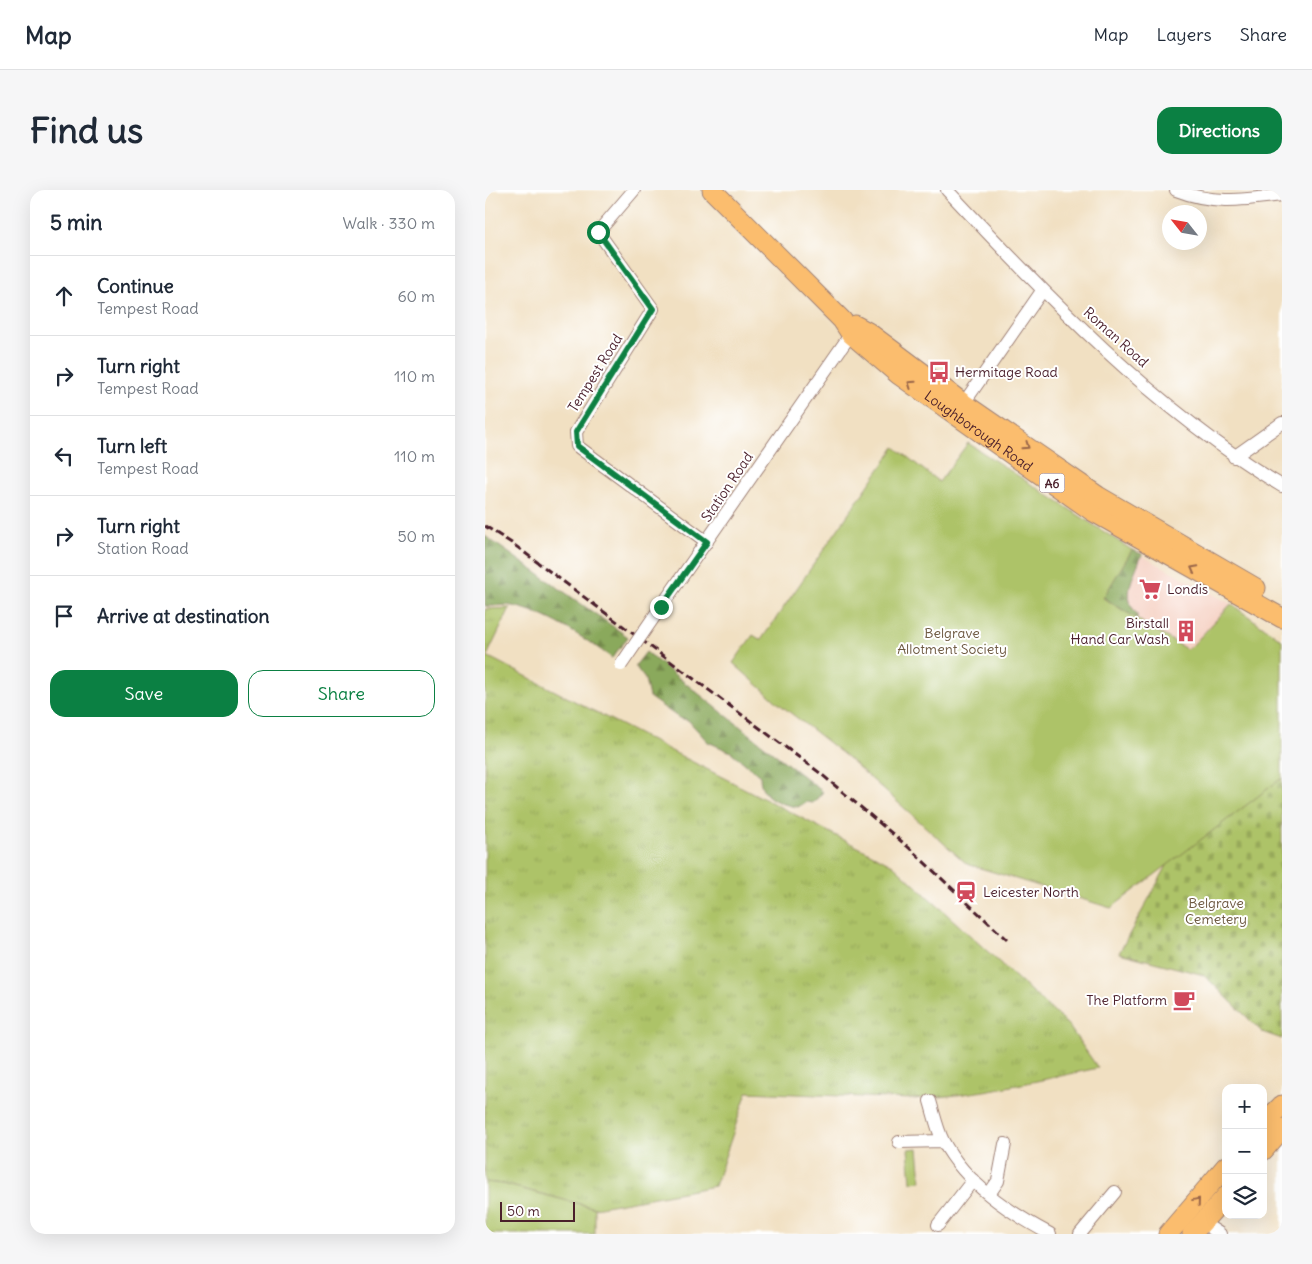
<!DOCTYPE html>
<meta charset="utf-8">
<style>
:root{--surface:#fff;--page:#f6f6f7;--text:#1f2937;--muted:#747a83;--line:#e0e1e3;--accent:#0b8043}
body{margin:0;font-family:Delius,sans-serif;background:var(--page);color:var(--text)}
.controls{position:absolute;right:15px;bottom:15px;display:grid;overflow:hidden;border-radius:10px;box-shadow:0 5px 20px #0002}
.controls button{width:45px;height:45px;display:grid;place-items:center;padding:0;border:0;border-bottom:1px solid var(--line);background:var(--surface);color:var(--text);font:25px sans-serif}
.compass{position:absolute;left:677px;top:15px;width:45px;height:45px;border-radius:50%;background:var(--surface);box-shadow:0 5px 20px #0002;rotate:301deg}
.scale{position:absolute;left:15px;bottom:12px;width:75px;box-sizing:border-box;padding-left:5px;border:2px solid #4a1f2b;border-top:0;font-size:14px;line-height:18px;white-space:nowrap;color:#4a1f2b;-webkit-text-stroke:4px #fff;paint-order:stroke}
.stop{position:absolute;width:15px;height:15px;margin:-11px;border:4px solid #0b8043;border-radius:50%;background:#fff}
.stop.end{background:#0b8043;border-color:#fff;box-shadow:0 1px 5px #0008}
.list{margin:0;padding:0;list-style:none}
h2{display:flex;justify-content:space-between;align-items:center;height:65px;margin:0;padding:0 20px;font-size:21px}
h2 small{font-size:16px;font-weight:400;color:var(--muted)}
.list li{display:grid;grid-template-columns:32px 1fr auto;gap:15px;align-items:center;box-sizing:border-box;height:80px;padding:0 20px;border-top:1px solid var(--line)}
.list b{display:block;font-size:19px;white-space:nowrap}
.list p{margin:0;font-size:16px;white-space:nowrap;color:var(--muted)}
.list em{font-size:16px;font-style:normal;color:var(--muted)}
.actions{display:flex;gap:10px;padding:15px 20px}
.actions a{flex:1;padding:11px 0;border:1px solid var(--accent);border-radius:15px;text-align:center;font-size:18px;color:var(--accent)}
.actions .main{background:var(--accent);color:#fff}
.icon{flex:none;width:28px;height:28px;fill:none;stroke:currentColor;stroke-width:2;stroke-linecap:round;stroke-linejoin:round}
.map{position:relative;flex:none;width:797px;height:1044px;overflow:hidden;border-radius:15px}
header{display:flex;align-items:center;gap:30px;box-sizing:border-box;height:70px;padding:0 25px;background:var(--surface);border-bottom:1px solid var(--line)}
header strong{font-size:24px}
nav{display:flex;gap:28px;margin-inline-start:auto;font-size:18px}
.intro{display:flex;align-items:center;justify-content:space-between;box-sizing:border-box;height:120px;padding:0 30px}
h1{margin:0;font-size:35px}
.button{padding:12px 22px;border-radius:15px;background:var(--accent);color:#fff;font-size:18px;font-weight:700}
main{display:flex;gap:30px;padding:0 30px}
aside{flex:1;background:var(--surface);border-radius:15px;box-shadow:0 5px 20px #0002}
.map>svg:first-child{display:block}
.built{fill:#f6d2c4}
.grass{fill:url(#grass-tufts);stroke:#7c7149}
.forest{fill:url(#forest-firs);stroke:#6a6444}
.cemetery{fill:url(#cemetery-stones);stroke:#7c7149}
.green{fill:#adc367;stroke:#7c7149}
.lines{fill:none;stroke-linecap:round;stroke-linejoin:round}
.minor-casing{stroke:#9e8076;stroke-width:14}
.highway-casing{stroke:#9e8076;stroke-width:21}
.minor{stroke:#fff;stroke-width:12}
.highway{stroke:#fbbd6e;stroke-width:19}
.rail{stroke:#4a1f2b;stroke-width:3;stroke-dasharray:8 4;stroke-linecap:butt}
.minor-bridge-casing{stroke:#9e8076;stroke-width:14;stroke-linecap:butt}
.minor-bridge{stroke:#fff;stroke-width:12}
.oneway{stroke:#9a6649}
.route{stroke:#0b8043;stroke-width:6}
.labels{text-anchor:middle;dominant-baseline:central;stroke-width:4;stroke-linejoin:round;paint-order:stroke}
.shield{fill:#fff;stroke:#80626b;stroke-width:1}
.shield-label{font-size:12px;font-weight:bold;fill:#4a1f2b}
.street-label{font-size:14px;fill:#4a1f2b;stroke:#fff}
.poi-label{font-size:14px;fill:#4a1f2b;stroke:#fff;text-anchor:start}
.park-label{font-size:14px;fill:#6d5840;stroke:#fff}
</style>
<header>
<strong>Map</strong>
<nav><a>Map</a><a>Layers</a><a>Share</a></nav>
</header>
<div class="intro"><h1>Find us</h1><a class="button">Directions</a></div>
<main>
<aside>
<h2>5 min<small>Walk · 330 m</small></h2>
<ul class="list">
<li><svg class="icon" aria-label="ahead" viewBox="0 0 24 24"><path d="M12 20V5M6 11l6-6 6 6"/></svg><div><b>Continue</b><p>Tempest Road</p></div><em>60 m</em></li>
<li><svg class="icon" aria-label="right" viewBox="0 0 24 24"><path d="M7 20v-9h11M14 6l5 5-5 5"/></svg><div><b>Turn right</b><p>Tempest Road</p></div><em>110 m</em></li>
<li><svg class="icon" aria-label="left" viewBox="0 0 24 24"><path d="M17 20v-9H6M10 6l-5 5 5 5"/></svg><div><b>Turn left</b><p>Tempest Road</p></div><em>110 m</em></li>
<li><svg class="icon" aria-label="right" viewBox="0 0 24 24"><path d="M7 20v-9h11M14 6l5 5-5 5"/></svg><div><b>Turn right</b><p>Station Road</p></div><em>50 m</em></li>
<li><svg class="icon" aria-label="arrive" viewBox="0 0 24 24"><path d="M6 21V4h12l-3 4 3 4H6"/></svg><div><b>Arrive at destination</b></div></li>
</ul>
<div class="actions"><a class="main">Save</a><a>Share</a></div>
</aside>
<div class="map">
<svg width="797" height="1044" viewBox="0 0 797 1044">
<defs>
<pattern id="grass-tufts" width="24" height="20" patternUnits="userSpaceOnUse" patternTransform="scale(1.25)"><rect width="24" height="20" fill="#adc367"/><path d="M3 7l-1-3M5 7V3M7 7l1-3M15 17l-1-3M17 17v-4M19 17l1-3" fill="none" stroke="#96a75a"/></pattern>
<pattern id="forest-firs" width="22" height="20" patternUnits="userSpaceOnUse" patternTransform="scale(1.25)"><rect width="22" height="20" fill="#8aa95c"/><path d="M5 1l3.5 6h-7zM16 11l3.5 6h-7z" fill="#73894c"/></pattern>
<pattern id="cemetery-stones" width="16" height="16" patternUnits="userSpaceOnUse" patternTransform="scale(1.25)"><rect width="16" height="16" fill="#adc367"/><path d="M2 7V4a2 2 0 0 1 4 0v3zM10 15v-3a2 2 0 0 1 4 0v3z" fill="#96a75a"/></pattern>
</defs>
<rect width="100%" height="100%" fill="#fff"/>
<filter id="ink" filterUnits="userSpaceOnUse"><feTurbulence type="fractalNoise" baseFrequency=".02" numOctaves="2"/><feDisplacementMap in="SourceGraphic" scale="10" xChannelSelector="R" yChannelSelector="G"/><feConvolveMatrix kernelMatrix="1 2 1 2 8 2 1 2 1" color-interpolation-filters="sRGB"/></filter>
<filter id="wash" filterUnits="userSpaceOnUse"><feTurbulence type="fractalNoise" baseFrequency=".0096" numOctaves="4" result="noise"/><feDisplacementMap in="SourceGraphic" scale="20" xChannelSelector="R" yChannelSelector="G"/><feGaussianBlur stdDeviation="1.12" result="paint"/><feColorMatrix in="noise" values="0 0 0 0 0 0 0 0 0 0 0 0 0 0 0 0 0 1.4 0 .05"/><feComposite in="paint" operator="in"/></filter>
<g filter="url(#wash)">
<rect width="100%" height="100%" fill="#f1e0c2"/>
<path class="built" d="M647,360L746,414L706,457L701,459L618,407Z"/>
<path class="grass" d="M25,418L2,466L408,675L583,835L613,878C551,891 490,906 427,909L262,902L230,996L110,1018L18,994L0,992V419Z"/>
<path class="forest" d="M0,346L143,447L127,468C101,449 59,421 27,416C18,414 9,417 0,416Z
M647,360L657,364C650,384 635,406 652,424V429L618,407Z
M161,462L338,602L328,613L321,612L313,617C294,614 275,608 275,586L246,562L223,552L203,530L194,528L164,507L160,489L150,476Z"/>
<path class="cemetery" d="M797,588V849L777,842L719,785L634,763L684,672Z"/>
<path class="green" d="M483,253L647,360L618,408L701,459L706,457L746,414L797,450V588L626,718L482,674L362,567L293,513L248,473L268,445L276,450L410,257L454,292Z
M433,958L436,991L426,992L423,959Z
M0,992L18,994L110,1018V1044H0Z"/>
</g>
<g filter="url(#ink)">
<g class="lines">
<g class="minor-casing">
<path id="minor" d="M149,0L113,42L168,119L91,242L92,256L222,352
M462,0C564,108 669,219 797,296
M691,0C729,15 758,10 797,5
M474,220L557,101
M749,267L797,233
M173,421L370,138
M445,911C449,924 452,939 458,951C481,994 524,1022 565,1044
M414,952L458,951
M504,1004L513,991L520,954
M718,1033L735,1044
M453,1035L488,990
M595,1044L630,1002"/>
</g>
<g class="highway-casing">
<g id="highway">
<path id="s1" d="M227,0L357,130L366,144L414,185L607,321L797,428"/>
<path d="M370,135L383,142L478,213L613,306L771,398"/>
<path d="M778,934L797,915"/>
<path d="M778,961L797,939"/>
<path d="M683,1044L741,976"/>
<path d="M707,1044L741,1006"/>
</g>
</g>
<use href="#minor" class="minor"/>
<use href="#highway" class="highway"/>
<path class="rail" d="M0,336L28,354L335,583L422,656L522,750"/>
<g class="minor-bridge-casing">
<path id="minor-bridge" d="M136,475L173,421"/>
</g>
<use href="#minor-bridge" class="minor-bridge"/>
</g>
<defs><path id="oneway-chevron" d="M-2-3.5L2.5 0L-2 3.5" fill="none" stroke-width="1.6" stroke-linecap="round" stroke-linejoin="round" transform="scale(1.25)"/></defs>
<g class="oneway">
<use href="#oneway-chevron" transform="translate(426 194) rotate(-145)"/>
<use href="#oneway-chevron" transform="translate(541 256) rotate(35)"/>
<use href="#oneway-chevron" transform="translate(709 379) rotate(-152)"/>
<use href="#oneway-chevron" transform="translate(712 1011) rotate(-50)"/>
</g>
</g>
<g class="lines" filter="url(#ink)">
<path class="route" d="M113,42L168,119L91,242L92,256L222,352L176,417"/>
</g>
<defs>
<g id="bus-bare" transform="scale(1.725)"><path d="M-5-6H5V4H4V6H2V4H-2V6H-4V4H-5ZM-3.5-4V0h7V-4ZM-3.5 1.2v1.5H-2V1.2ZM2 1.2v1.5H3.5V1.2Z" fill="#d1495b" stroke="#fff" stroke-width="2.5" paint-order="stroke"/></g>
<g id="supermarket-bare" transform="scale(1.725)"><path d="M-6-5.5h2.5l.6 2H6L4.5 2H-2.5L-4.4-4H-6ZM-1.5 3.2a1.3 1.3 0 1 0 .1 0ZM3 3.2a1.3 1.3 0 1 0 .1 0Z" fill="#d1495b" stroke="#fff" stroke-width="2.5" paint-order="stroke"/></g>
<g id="building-bare" transform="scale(1.725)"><path d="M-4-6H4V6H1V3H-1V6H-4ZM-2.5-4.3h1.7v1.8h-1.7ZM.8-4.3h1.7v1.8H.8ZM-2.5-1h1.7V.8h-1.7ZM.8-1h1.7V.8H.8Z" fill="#d1495b" stroke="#fff" stroke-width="2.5" paint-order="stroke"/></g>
<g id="station-bare" transform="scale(1.725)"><path d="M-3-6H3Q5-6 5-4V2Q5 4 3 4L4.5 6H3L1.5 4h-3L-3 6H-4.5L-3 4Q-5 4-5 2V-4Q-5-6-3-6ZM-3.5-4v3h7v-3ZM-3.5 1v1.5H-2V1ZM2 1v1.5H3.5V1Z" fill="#d1495b" stroke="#fff" stroke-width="2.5" paint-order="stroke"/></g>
<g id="cafe-bare" transform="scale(1.725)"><path d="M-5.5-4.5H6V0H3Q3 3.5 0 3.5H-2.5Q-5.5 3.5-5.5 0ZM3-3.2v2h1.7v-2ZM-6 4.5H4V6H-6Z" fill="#d1495b" stroke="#fff" stroke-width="2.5" paint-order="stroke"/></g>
</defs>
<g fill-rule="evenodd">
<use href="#bus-bare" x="454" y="182"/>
<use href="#supermarket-bare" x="665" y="399"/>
<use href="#building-bare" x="701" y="441"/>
<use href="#station-bare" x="481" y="702"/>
<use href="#cafe-bare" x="699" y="810"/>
</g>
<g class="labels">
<rect class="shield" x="554.5" y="283.5" width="25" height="19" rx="4"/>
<g class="shield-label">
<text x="567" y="293">A6</text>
</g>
<g class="street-label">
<text transform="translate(631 147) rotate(42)">Roman Road</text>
<text transform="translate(110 183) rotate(-58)">Tempest Road</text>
<text stroke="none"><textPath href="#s1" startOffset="361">Loughborough Road</textPath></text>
<text transform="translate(242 297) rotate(-56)">Station Road</text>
</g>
<g class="poi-label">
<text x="470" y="182">Hermitage Road</text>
<text x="682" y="399">Londis</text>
<text x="684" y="433" text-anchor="end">Birstall<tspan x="684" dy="16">Hand Car Wash</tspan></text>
<text x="498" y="702">Leicester North</text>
<text x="682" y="810" text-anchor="end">The Platform</text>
</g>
<g class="park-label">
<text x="467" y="443">Belgrave<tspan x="467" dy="16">Allotment Society</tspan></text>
<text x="731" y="713">Belgrave<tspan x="731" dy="16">Cemetery</tspan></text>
</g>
</g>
</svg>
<div class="controls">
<button>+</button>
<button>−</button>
<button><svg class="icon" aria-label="layers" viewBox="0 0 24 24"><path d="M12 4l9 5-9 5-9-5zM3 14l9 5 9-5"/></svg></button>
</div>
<svg class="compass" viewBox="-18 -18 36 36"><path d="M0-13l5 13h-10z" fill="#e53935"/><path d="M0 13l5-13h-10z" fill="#747a83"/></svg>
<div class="scale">50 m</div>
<div class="stop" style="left:113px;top:42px"></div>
<div class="stop end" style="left:176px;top:417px"></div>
</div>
</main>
